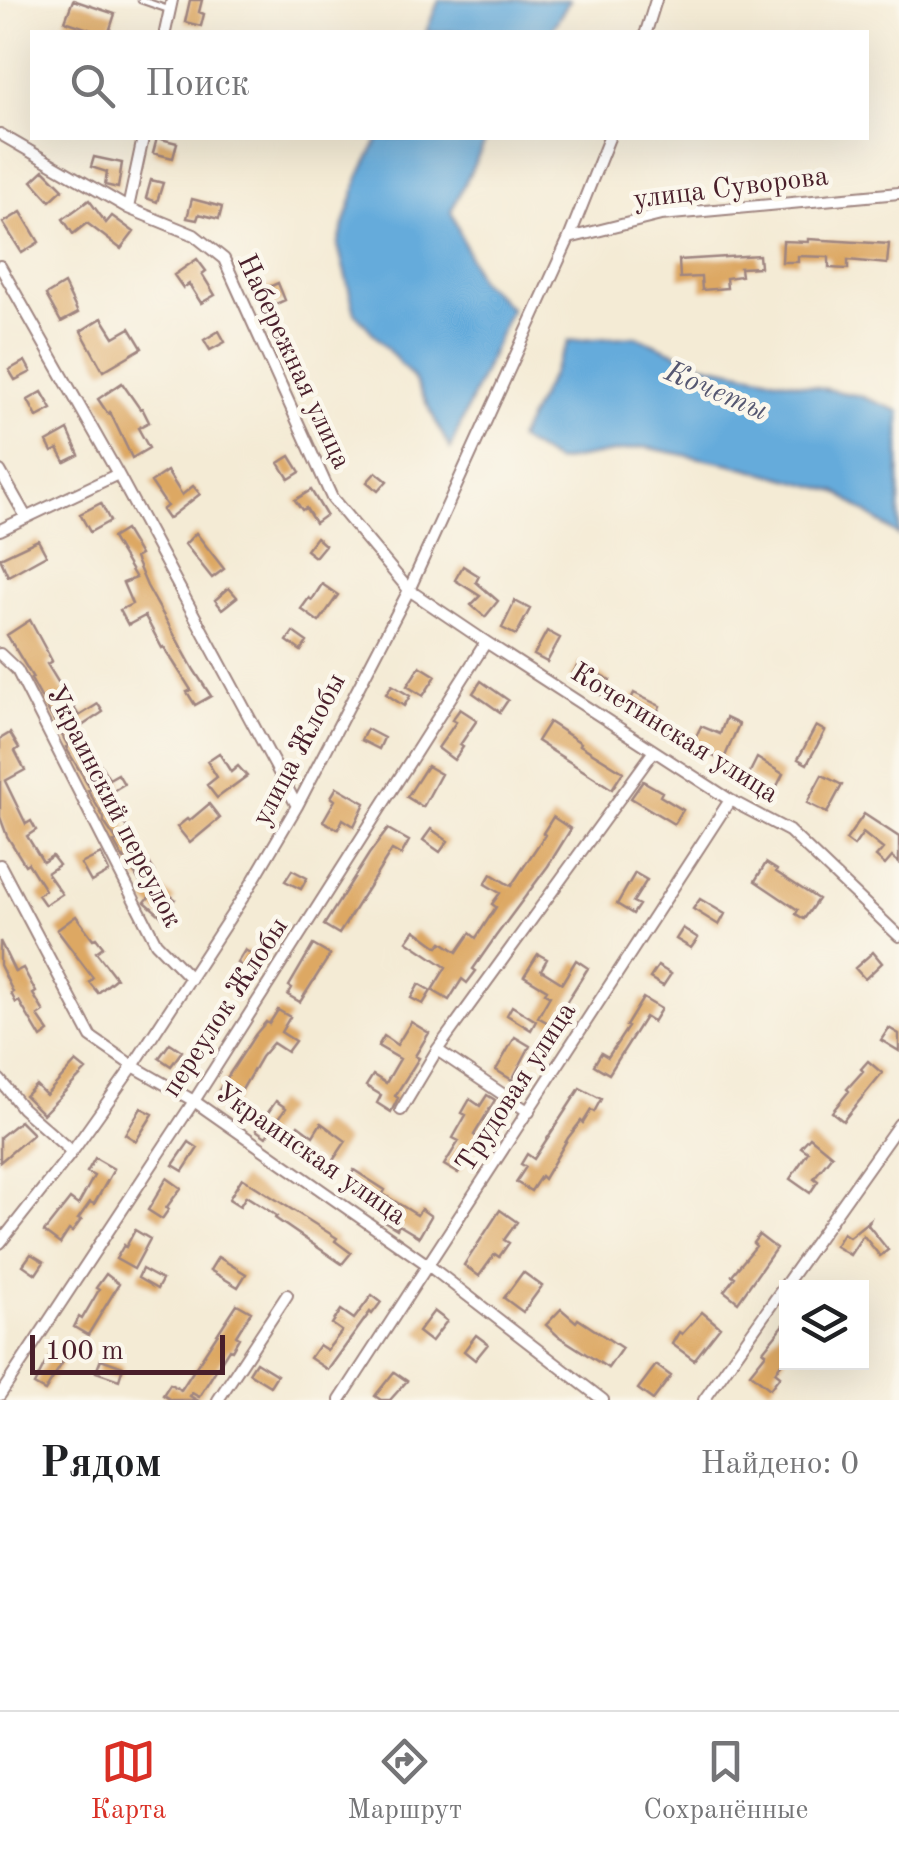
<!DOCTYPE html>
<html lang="ru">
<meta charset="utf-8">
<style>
:root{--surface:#fff;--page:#f2f2f2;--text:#202124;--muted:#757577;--line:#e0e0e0;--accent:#d93025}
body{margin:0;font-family:"Old Standard TT",serif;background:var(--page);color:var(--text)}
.controls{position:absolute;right:30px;bottom:30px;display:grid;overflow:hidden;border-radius:0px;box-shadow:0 10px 40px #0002}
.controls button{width:90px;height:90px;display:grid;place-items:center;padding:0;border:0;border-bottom:2px solid var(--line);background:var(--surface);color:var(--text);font:50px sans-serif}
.scale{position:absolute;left:30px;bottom:25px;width:195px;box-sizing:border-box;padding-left:10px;border:5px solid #4a1f2b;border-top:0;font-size:28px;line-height:35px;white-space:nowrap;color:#4a1f2b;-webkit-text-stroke:8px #fbf7ec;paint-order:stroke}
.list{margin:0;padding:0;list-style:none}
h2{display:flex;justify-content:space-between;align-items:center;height:130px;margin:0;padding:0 40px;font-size:42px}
h2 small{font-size:32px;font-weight:400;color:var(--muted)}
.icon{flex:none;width:55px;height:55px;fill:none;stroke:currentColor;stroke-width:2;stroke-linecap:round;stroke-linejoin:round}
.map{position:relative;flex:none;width:899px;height:1400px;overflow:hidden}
.search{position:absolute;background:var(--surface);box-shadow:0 10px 40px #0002;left:30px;right:30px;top:30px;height:110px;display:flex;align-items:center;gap:25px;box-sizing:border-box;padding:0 35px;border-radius:0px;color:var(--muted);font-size:38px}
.sheet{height:310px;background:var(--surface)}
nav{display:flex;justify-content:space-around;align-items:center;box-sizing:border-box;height:140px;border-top:2px solid var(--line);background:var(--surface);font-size:28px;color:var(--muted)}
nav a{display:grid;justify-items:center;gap:5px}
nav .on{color:var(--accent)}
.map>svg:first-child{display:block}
.water{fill:#65abdb;stroke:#586583;stroke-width:2.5}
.building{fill:#dda864}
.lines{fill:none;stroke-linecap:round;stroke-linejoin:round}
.lane-casing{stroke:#9f8580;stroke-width:9}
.street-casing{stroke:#9f8580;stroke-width:14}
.lane{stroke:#fff;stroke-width:5}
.street{stroke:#fff;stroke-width:10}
.labels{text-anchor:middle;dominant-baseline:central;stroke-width:9;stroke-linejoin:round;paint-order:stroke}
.street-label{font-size:28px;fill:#4a1f2b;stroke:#fbf7ec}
.water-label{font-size:30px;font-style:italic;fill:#555771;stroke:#fbf7ec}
</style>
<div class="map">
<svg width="899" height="1400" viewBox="0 0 899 1400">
<rect width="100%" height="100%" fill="#fbf7ec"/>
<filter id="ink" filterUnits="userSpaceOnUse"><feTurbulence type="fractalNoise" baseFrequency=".01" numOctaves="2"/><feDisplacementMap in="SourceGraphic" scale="20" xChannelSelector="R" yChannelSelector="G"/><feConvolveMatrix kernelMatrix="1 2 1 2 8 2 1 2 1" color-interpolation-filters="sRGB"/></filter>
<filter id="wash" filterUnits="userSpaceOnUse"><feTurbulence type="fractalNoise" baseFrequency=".0048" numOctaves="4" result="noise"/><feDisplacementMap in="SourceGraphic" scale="40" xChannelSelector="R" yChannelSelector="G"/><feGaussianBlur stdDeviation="2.25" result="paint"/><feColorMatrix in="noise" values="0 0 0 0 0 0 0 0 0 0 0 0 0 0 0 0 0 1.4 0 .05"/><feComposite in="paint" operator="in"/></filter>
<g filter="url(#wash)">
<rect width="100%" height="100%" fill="#f4ebd5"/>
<path class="water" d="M439,0H570L550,32H426Z
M379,138H487L451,211L478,279L511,308L450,449L414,379L355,313L338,245L359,177Z
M635,336L703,364L860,396L899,411V536L837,492L731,464L644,447L556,462L518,439L569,341Z"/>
<g id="blocks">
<path class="building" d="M73,0L115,14L109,32H97L65,21Z
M190,0H202L199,12L204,14L201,26L185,22Z
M157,138L177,143L173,158L153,153Z
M94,157L122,163L118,188L105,185L107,172L91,167Z
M44,170L63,189L50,201L32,181Z
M151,180L163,183L157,202L146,198Z
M192,199L222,207L219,219L199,214L197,220L187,218Z
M89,200L106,223L112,216L134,232L121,249L87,223L73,234L63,219Z
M21,212L39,242L22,253L3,223Z
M808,239L889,244L887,264L848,260V269L829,268V257L798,256V262H782L783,241L808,242Z
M759,255L760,267L740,268L741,276L726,278L727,288L702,290L701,277L680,278L679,260Z
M197,259L206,271L202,274L215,295L201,303L189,284L183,288L174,275Z
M278,283L285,300L263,310L256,293Z
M64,284L78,313L61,322L46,295Z
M102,318L114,337L130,328L142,348L103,371L81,331Z
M219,331L225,342L210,350L204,340Z
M25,361L31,372L15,380L9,370Z
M122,383L140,409L142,408L149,422L138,428L149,448L132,458L110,412L108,414L98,399Z
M42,392L52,409L37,417L28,400Z
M68,430L79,455L65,462L58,449L52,452L47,442Z
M290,456L300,472L289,479L279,463Z
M167,471L182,495L193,486L200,494L168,519L162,510L167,506L151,482Z
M376,472L387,481L378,491L367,482Z
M311,490L326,515L315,523L306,508L302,510L295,500Z
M101,503L110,521L90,532L80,514Z
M125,530L140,555L135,558L147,586L194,670L211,696L195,705L187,692L191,690L164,647L162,648L145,616L128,625L120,610L132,604L123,583L136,578L112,538Z
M196,533L224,569L212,578L185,544Z
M316,537L325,545L315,557L306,550Z
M38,540L46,555L8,576L0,558Z
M463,566L479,576L476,582L498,601L485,617L471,605L480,596L455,580Z
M322,584L338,595L319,622L301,609L309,598L312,600Z
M229,588L237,597L222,609L215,600Z
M515,601L530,609L516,635L502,628Z
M30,620L52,661L47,664L79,716L98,704L103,712L79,728L109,779L118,774L124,784L106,795L155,872L140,882L124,857L123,858L114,842L117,841L104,822V818L88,790L91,789L69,753L66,747L68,746L31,679L33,678L7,635Z
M547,631L560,638L547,662L534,655Z
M293,632L307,642L301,651L287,641Z
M579,663L610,680L601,695L570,678Z
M420,666L436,676L423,696L407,686Z
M481,681L508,700L500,712L473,693Z
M392,685L410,696L404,706L386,694Z
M634,693L660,706L652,723L626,710Z
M460,709L477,720L460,745L463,747L454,760L438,748L456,722L452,720Z
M726,718L739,724L723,761L711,755L712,752L693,743L701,726L720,734Z
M549,722L581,743L580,745L623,772L612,789L537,741Z
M816,726L825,731L807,764L798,759Z
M367,729L384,738L379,749L361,740Z
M10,733L19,748L15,751L25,770L5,781L26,824L31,821L36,830L27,836L43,862L52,856L59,865L47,873L62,894L45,905L38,895L45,890L28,863L25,865L7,836L0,817V739Z
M219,753L231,772L238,766L247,776L217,798L207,785L217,777L207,761Z
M757,758L783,774L775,790L748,776Z
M427,766L441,774L423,807L407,797Z
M822,775L842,785L827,813L807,803Z
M643,781L662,792L660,796L683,810L674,824L631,798Z
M337,787L365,803L354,826L343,819L338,829L323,821L335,800L331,797Z
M209,804L220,818L190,843L177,827L187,819L189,821Z
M864,814L899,837V863L892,857L885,865L876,857L883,849L863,833L854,846L846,840Z
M553,817L571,829L548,866L496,936L473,969L476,971L467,983L462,979L449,1000L432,990L446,967L407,941L415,930L438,947L442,942L457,952L470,933L476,938L496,907L492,904L500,893L485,884L491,874L511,886L545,835L543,833Z
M388,829L409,841L401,855L392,850L339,934L324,925L369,854Z
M431,829L448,841L440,852L423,840Z
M101,854L109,872L91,882L81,864Z
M766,863L777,870L776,872L818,899L804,919L796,914L798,910L755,881Z
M292,870L307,878L301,889L285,881Z
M635,873L647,880L633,902L639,905L633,914L617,904Z
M158,886L175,899L161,916L145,902Z
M700,899L725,914L719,925L693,909Z
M76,916L93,939L96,938L103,947L96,952L116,978L98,993L89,982L93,978L57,930Z
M683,928L698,938L691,948L676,939Z
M0,941L15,972L23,968L36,992L33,994L44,1012L38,1016L49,1032L41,1038L19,1001L16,1003L11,993L13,992L0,965Z
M313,945L330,955L300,1002L288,995L292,988L289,986Z
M245,950L260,959L252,972L237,963Z
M873,952L882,963L865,979L855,968Z
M538,954L547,959L541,970L562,983L576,960L588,968L552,1025L538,1017L550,996L545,993L547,990L524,976Z
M658,966L671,974L663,986L650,978Z
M419,984L431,991L423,1004L411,998Z
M643,998L661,1009L653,1022L645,1017L609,1074L594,1065L601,1053L608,1057L628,1027L626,1026Z
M512,1006L536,1021L531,1030L507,1015Z
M278,1010L290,1017L281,1032L295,1041L287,1052L273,1043L261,1057L232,1107L215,1096L255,1035L266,1022L269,1024Z
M411,1022L429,1033L415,1056L419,1058L395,1096L398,1098L391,1112L377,1103L381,1095L366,1086L373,1075L386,1083L400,1059L378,1046L384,1036L397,1045Z
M889,1028L899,1034V1051L881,1040Z
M515,1037L530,1046L512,1080L496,1070Z
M170,1043L182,1051L171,1066L159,1058Z
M868,1061L882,1073L843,1121L832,1112L849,1091L847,1089L863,1071L861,1069Z
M76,1062L86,1070L43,1114L25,1096L36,1085L46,1095Z
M580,1088L601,1099L594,1112L591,1110L583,1123L581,1121L568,1138L544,1179L541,1176L531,1191L516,1182L526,1167L521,1164L527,1154L534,1159Z
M487,1095L495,1100L474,1135L478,1138L458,1173L444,1165L459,1141L453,1138L466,1115L462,1113L470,1099L480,1106Z
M276,1101L286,1108L266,1137L256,1130Z
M141,1108L153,1114L136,1141L125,1134Z
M20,1121L33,1134L0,1162V1137Z
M321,1123L346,1141L328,1168L288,1140L298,1125L313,1136Z
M810,1137L832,1155L814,1178L818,1181L810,1193L790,1179L808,1152L801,1147Z
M189,1142L198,1148L183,1171L173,1165Z
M95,1158L114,1169L94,1204L90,1202L78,1219L81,1220L72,1232L69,1230L60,1244L44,1232L70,1199L78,1205L94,1176L87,1172Z
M354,1170L385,1190L383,1194L417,1215L421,1209L431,1216L419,1237L399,1225L397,1229L381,1219L384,1214L344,1186Z
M167,1178L181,1188L166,1208L169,1209L162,1219L148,1210Z
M242,1178L337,1238L335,1241L351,1253L342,1264L275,1218L277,1216L246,1196L240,1206L229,1199Z
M500,1210L517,1222L504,1240L509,1243L499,1257L495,1254L479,1276L464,1265Z
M870,1220L868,1225L888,1250L880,1256L863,1235L850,1255L835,1246L843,1233L849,1237Z
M135,1230L150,1239L134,1269L116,1259L124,1245L126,1247Z
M759,1235L776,1248L738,1302L724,1291L735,1277L732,1275L756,1246L753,1243Z
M31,1254L44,1262L36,1274L23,1265Z
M218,1257L246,1274L238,1287L210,1270Z
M142,1269L162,1280L157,1289L138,1278Z
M523,1272L542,1286L523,1312L504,1298Z
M106,1274L119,1284L88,1335L74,1327L79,1317L82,1319L99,1290L96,1288Z
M372,1295L381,1302L372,1314L370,1312L328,1370L310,1358L319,1345L327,1350L342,1331L332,1324L341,1310L354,1319Z
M237,1304L251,1312L236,1336L239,1338L232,1350L229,1349L199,1397L192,1393L190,1396L197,1400H171L163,1395L170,1384L181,1390Z
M561,1309L576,1322L578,1319L622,1348L608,1368L558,1336L546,1325Z
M434,1311L447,1321L431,1342L418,1332Z
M702,1312L720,1327L694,1360L672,1344L679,1332L682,1334Z
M786,1322V1356L775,1372L780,1376L770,1389L750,1373L766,1353L763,1351Z
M476,1335L488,1344L475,1360L464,1351Z
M50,1354L63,1362L45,1391L34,1385Z
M101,1359L123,1367L119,1380L96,1372Z
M256,1362L277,1375L270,1386L249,1373Z
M656,1365L671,1376L653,1400L638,1389Z
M394,1372L407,1381L390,1400H381L375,1396Z"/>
</g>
</g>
<g filter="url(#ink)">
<use href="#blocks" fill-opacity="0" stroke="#9f8580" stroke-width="2.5"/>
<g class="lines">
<g class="lane-casing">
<path id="lane" d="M141,0L167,9"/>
</g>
<g class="street-casing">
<path id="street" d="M165,32L172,0
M646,32L656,0
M0,134L128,208L194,235L224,259L332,498L409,590L486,642L730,800L789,831L899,936
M128,208L143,138
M569,238L661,215L899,193
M0,266L118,474L297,806
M0,471L26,517
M0,530L118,474
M0,654L17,670L156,943L191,979
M0,865L91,1037L133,1066L194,1101L428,1265L603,1400
M437,1050L529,1112
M0,1080L22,1108L72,1152
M401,1110L437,1050L654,751
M0,1243L72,1152L133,1066L247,891L297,806L409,590L569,238L609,138
M0,1395L194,1101L486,642
M218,1400L287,1295
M340,1400L730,800
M704,1400L899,1124"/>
</g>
<use href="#lane" class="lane"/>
<use href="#street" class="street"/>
</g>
</g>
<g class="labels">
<g class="street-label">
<text transform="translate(731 189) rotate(-7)">улица Суворова</text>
<text transform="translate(293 362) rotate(65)">Набережная улица</text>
<text transform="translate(674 734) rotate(32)">Кочетинская улица</text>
<text transform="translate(300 750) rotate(-62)">улица Жлобы</text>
<text transform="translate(113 807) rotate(63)">Украинский переулок</text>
<text transform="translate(226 1008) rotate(-57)">переулок Жлобы</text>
<text transform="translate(517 1088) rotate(-57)">Трудовая улица</text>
<text transform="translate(310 1155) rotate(35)">Украинская улица</text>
</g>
<g class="water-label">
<text transform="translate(716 392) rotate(23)">Кочеты</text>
</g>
</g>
</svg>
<div class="controls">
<button><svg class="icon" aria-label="layers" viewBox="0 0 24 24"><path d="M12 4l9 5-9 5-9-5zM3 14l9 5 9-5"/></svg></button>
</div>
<div class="scale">100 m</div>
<div class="search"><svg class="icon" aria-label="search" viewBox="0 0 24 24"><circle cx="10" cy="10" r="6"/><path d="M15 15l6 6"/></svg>Поиск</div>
</div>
<section class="sheet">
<h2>Рядом<small>Найдено: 0</small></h2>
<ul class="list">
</ul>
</section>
<nav>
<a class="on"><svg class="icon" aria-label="map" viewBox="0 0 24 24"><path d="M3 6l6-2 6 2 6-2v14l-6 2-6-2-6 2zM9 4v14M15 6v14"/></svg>Карта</a>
<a><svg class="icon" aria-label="directions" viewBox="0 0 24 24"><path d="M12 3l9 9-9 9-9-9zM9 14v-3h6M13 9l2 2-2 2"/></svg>Маршрут</a>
<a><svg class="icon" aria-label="saved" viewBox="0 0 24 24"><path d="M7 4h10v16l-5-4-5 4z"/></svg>Сохранённые</a>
</nav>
